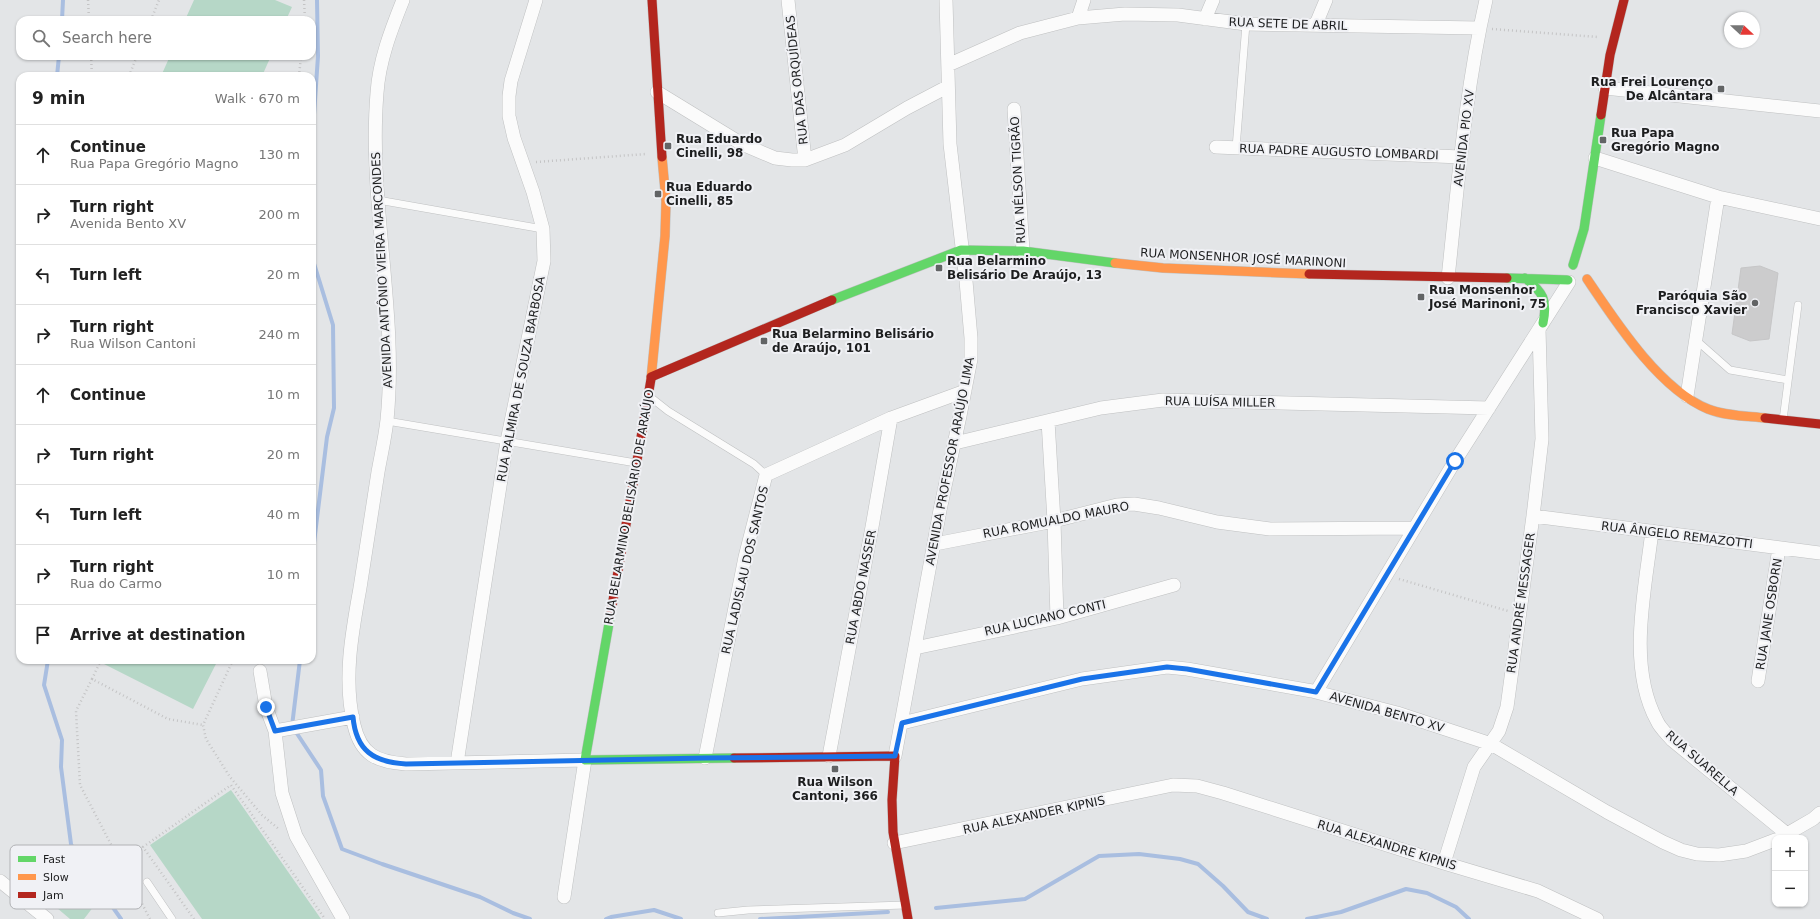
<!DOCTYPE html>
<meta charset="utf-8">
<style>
:root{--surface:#fff;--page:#f6f6f6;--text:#222;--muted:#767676;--line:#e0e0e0}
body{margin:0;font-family:"DejaVu Sans",sans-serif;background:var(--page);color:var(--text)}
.controls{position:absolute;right:12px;bottom:12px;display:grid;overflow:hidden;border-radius:8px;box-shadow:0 1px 3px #0004}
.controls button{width:36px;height:36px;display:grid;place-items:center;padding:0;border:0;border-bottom:1px solid var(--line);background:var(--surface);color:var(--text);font:20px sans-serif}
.compass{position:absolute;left:1724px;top:12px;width:36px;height:36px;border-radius:50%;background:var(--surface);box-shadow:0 1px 3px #0004;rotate:112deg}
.stop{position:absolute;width:12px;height:12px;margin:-9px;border:3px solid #1a73e8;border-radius:50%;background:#fff}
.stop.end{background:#1a73e8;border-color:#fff;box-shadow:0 1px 4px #0008}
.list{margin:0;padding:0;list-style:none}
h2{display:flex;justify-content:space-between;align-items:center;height:52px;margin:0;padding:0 16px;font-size:17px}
h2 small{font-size:13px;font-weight:400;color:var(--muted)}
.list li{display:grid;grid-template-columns:26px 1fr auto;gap:12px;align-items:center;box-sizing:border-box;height:60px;padding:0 16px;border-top:1px solid var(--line)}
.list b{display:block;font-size:15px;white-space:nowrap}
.list p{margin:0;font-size:13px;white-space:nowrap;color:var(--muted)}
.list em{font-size:13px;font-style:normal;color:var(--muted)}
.icon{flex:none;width:22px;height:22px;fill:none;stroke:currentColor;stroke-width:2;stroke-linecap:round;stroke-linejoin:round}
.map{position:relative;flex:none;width:1820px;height:919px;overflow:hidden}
.search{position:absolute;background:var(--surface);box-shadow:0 1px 3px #0004;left:16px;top:16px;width:300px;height:44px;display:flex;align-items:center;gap:10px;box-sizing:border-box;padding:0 14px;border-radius:12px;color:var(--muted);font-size:15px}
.panel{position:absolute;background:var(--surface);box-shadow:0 1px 3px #0004;left:16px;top:72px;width:300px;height:592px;border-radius:12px}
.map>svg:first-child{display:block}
.pitch{fill:#b6d7c7}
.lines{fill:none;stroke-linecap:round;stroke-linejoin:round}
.stream{stroke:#a9bee0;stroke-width:4}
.building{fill:#cccccd;stroke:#c6c6c7}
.lane-casing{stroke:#bfc0c1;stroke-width:8}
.street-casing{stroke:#bfc0c1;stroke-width:14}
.fast-casing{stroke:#bfc0c1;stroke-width:10}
.slow-casing{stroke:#bfc0c1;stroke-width:10}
.jam-casing{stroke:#bfc0c1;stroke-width:10}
.path{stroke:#c4c4c5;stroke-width:2.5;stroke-dasharray:1 3;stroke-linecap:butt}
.lane{stroke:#fbfbfb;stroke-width:7}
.street{stroke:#fbfbfb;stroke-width:13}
.fast{stroke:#63d668;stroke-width:9}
.slow{stroke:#ff974d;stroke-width:9}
.jam{stroke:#b3261e;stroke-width:9}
.route{stroke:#1a73e8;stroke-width:5}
.poi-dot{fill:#626465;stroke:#f0f1f5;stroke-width:1.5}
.labels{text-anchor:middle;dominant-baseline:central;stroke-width:4;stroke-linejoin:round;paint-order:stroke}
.street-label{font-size:12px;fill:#1d1e1f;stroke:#f0f1f5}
.poi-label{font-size:12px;font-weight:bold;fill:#1d1e1f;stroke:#f0f1f5;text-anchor:start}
.key{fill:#f0f1f5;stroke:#b1b2b5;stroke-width:1}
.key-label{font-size:11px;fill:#1d1e1f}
</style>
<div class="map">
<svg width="1820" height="919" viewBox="0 0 1820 919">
<rect width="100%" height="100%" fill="#e3e5e7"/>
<path class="pitch" d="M194,0H275L292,7L286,20H185Z
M170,56H271L262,76H161Z
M107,660H218L193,709L104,664Z
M231,790L321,919H202L150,845Z
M58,868L97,902L84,919H70L37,891Z"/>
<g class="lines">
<path class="stream" d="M62,20L63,0
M57,76L59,56
M312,144L318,56L317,0
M312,257L333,325L334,408L327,437L312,559
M48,660L44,685L62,740L61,767L71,844L81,866L100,889L121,919
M300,660L292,726L321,770L323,796L342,849L382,864L480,897L513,913L530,919
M936,908L1025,899L1099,856L1139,854L1180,859L1198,864L1223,886L1248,912L1267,919
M606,919L611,917L654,910L681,919
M760,919L888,912
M1307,919L1341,912L1406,889L1427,893L1456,907L1469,919"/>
</g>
<path class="building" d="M1760,266L1778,273L1769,339L1750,341L1732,334L1741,268Z"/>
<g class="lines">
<g class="lane-casing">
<path id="lane" d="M1236,148L1246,24
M378,200L543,229
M1696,340L1730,370L1788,380
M649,396L668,411L754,464L766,475
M1783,420L1798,305
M387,421L636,463
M147,882L172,919
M718,913L748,910L905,905"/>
</g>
<g class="street-casing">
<path id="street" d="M403,0C391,30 379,61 377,93C368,202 398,312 387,420C385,438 381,455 378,472C372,511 366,550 360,588C352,632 343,680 354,725C361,755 377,762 406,764L585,760L564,897
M788,0L805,160
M1078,18L1084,0
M1205,19L1213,0
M1316,24L1326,0
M948,65L1020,33L1078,18L1125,14L1178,15L1246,24L1479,28
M1605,88L1820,111
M657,92L742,144L775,158L792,160H805L845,145L907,108L947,87
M1014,109L1023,251
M1216,147L1461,157
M1595,158L1718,197L1820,219
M1448,278C1458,185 1465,91 1486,0
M1687,396L1718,197
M1048,421L1054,521L1057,618
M955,443L1101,408L1163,400L1489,408
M1533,516L1820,553
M1652,531C1645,591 1627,666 1657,721C1660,728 1667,734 1672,740L1787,834
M935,544L1054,521L1117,505L1134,504L1159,508L1217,522L1270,529L1414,528
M915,648L1057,618L1174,585
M260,671L266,707L275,731L282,793L296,836L343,919
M1758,681L1779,548
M1316,692L1455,461L1569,282
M902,723L1082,679L1167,667L1187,669L1312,691L1397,713L1491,744L1607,812L1663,842L1681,850L1697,854L1719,855L1746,851L1775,840
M275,731L353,717
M829,756L872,527L891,418
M895,756L940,510L960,416L971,359V338L966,281L950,144L946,0
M705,758L745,557L766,475L891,418L965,391
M457,763L507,441L544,261L543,229L533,192L514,138L509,116V96L511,81L536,0
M1780,838L1813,819L1820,813
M894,843L1173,785L1197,786L1223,793L1444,863L1538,891L1597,919
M1444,863L1474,767L1499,731L1507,707L1533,516L1542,439L1539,329
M0,881L47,919"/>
</g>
<g class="fast-casing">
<path id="fast" d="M1573,265L1584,229L1601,115
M1507,278L1568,280
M1525,278C1543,292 1548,300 1543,323
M832,300L961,250L1023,251L1115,263
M611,612L585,760L734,758"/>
</g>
<g class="slow-casing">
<path id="slow" d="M1115,263L1163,268L1309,274
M1587,279C1616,322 1659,389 1708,409C1726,416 1746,416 1765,418
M651,379L665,236L666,201L662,157"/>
</g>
<g class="jam-casing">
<path id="jam" d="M652,0L662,157
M1601,115L1610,55L1624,0
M1309,274L1507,278
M651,377L832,300
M1765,418L1820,424
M611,612L651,379
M734,758L895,756L892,800L893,832L908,919"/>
</g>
<path class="path" d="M88,0L89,20
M304,0L305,20
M151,20L159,0
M1492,29L1598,37
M91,56L92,76
M129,76L137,56
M299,76L301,56
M536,162L646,154
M1399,579L1508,611
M101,660L92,679L168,719L203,725
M233,660L203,725L206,739L230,777L262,815L280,830
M92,679L76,711L80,785L150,919
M194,919L143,847L231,785L325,919"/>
<use href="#lane" class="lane"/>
<use href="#street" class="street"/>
<use href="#fast" class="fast"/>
<use href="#slow" class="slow"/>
<use href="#jam" class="jam"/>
</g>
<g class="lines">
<path class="route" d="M266,707L275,731L353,717C356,751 374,762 406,764L705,758L895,756L902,723L1082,679L1167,667L1187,669L1316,692L1455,461"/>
</g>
<g class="poi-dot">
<rect x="1717" y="85" width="8" height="8" rx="2"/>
<rect x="1599" y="136" width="8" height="8" rx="2"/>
<rect x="664" y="142" width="8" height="8" rx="2"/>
<rect x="654" y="190" width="8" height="8" rx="2"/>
<rect x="935" y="264" width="8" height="8" rx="2"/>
<rect x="1417" y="293" width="8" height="8" rx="2"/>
<circle cx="1755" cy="303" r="4"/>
<rect x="760" y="337" width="8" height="8" rx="2"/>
<rect x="831" y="765" width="8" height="8" rx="2"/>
</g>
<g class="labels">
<g class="street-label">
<text transform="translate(1288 24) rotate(2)">RUA SETE DE ABRIL</text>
<text transform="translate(797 80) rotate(-96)">RUA DAS ORQUÍDEAS</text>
<text transform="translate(1464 138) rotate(-83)">AVENIDA PIO XV</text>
<text transform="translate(1339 152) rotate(2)">RUA PADRE AUGUSTO LOMBARDI</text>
<text transform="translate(1018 180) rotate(-93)">RUA NÉLSON TIGRÃO</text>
<text transform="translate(1243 258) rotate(3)">RUA MONSENHOR JOSÉ MARINONI</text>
<text transform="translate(382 270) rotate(-93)">AVENIDA ANTÔNIO VIEIRA MARCONDES</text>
<text transform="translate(521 379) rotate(-79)">RUA PALMIRA DE SOUZA BARBOSA</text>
<text transform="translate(1220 402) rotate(1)">RUA LUÍSA MILLER</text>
<text transform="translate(950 461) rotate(-79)">AVENIDA PROFESSOR ARAÚJO LIMA</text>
<text transform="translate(629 507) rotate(-80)">RUA BELARMINO BELISÁRIO DE ARAÚJO</text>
<text transform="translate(1056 520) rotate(-11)">RUA ROMUALDO MAURO</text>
<text transform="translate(1677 535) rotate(7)">RUA ÂNGELO REMAZOTTI</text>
<text transform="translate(745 570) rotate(-77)">RUA LADISLAU DOS SANTOS</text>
<text transform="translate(861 587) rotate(-79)">RUA ABDO NASSER</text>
<text transform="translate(1521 603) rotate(-82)">RUA ANDRÉ MESSAGER</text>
<text transform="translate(1769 614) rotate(-81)">RUA JANE OSBORN</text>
<text transform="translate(1045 618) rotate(-13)">RUA LUCIANO CONTI</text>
<text transform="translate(1387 712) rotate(16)">AVENIDA BENTO XV</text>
<text transform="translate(1702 763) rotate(41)">RUA SUARELLA</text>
<text transform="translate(1034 815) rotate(-12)">RUA ALEXANDER KIPNIS</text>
<text transform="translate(1387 845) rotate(17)">RUA ALEXANDRE KIPNIS</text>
</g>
<g class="poi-label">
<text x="1713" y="82" text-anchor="end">Rua Frei Lourenço<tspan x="1713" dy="14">De Alcântara</tspan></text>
<text x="1611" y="133">Rua Papa<tspan x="1611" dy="14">Gregório Magno</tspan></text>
<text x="676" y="139">Rua Eduardo<tspan x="676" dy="14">Cinelli, 98</tspan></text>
<text x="666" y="187">Rua Eduardo<tspan x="666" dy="14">Cinelli, 85</tspan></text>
<text x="947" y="261">Rua Belarmino<tspan x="947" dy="14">Belisário De Araújo, 13</tspan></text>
<text x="1429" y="290">Rua Monsenhor<tspan x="1429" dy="14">José Marinoni, 75</tspan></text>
<text x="1747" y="296" text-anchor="end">Paróquia São<tspan x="1747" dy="14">Francisco Xavier</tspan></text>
<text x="772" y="334">Rua Belarmino Belisário<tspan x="772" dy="14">de Araújo, 101</tspan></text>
<text x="835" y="782" text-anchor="middle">Rua Wilson<tspan x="835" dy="14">Cantoni, 366</tspan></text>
</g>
</g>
<rect x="10" y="845" width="132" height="64" rx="6" class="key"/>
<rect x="18" y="856" width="18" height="6" fill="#63d668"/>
<rect x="18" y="874" width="18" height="6" fill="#ff974d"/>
<rect x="18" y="892" width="18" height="6" fill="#b3261e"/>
<g class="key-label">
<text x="43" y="863">Fast</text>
<text x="43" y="881">Slow</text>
<text x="43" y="899">Jam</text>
</g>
</svg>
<div class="controls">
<button>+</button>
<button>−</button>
</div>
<svg class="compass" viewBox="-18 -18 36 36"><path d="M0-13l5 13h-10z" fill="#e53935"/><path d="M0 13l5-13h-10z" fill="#767676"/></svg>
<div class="stop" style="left:1455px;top:461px"></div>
<div class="stop end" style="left:266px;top:707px"></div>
<div class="search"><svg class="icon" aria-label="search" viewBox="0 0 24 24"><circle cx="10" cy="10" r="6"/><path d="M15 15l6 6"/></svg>Search here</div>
<section class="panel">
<h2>9 min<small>Walk · 670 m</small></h2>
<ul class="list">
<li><svg class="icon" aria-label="ahead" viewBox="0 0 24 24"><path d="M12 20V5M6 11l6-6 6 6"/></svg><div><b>Continue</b><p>Rua Papa Gregório Magno</p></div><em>130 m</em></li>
<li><svg class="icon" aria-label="right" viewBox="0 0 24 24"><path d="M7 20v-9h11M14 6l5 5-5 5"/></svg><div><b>Turn right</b><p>Avenida Bento XV</p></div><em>200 m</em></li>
<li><svg class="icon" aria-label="left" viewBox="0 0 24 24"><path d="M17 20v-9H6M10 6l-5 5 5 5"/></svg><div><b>Turn left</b></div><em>20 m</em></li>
<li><svg class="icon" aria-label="right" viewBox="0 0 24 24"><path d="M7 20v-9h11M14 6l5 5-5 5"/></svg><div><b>Turn right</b><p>Rua Wilson Cantoni</p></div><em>240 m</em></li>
<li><svg class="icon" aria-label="ahead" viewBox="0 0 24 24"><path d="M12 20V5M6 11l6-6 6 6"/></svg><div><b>Continue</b></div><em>10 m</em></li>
<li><svg class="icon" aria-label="right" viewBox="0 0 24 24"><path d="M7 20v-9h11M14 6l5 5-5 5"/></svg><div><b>Turn right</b></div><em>20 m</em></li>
<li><svg class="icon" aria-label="left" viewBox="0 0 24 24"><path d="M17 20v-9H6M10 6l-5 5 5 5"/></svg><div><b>Turn left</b></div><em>40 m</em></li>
<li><svg class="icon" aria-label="right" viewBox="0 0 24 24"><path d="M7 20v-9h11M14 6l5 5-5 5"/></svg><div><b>Turn right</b><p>Rua do Carmo</p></div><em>10 m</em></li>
<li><svg class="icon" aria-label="arrive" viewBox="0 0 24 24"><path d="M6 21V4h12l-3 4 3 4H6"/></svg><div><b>Arrive at destination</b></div></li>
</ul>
</section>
</div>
